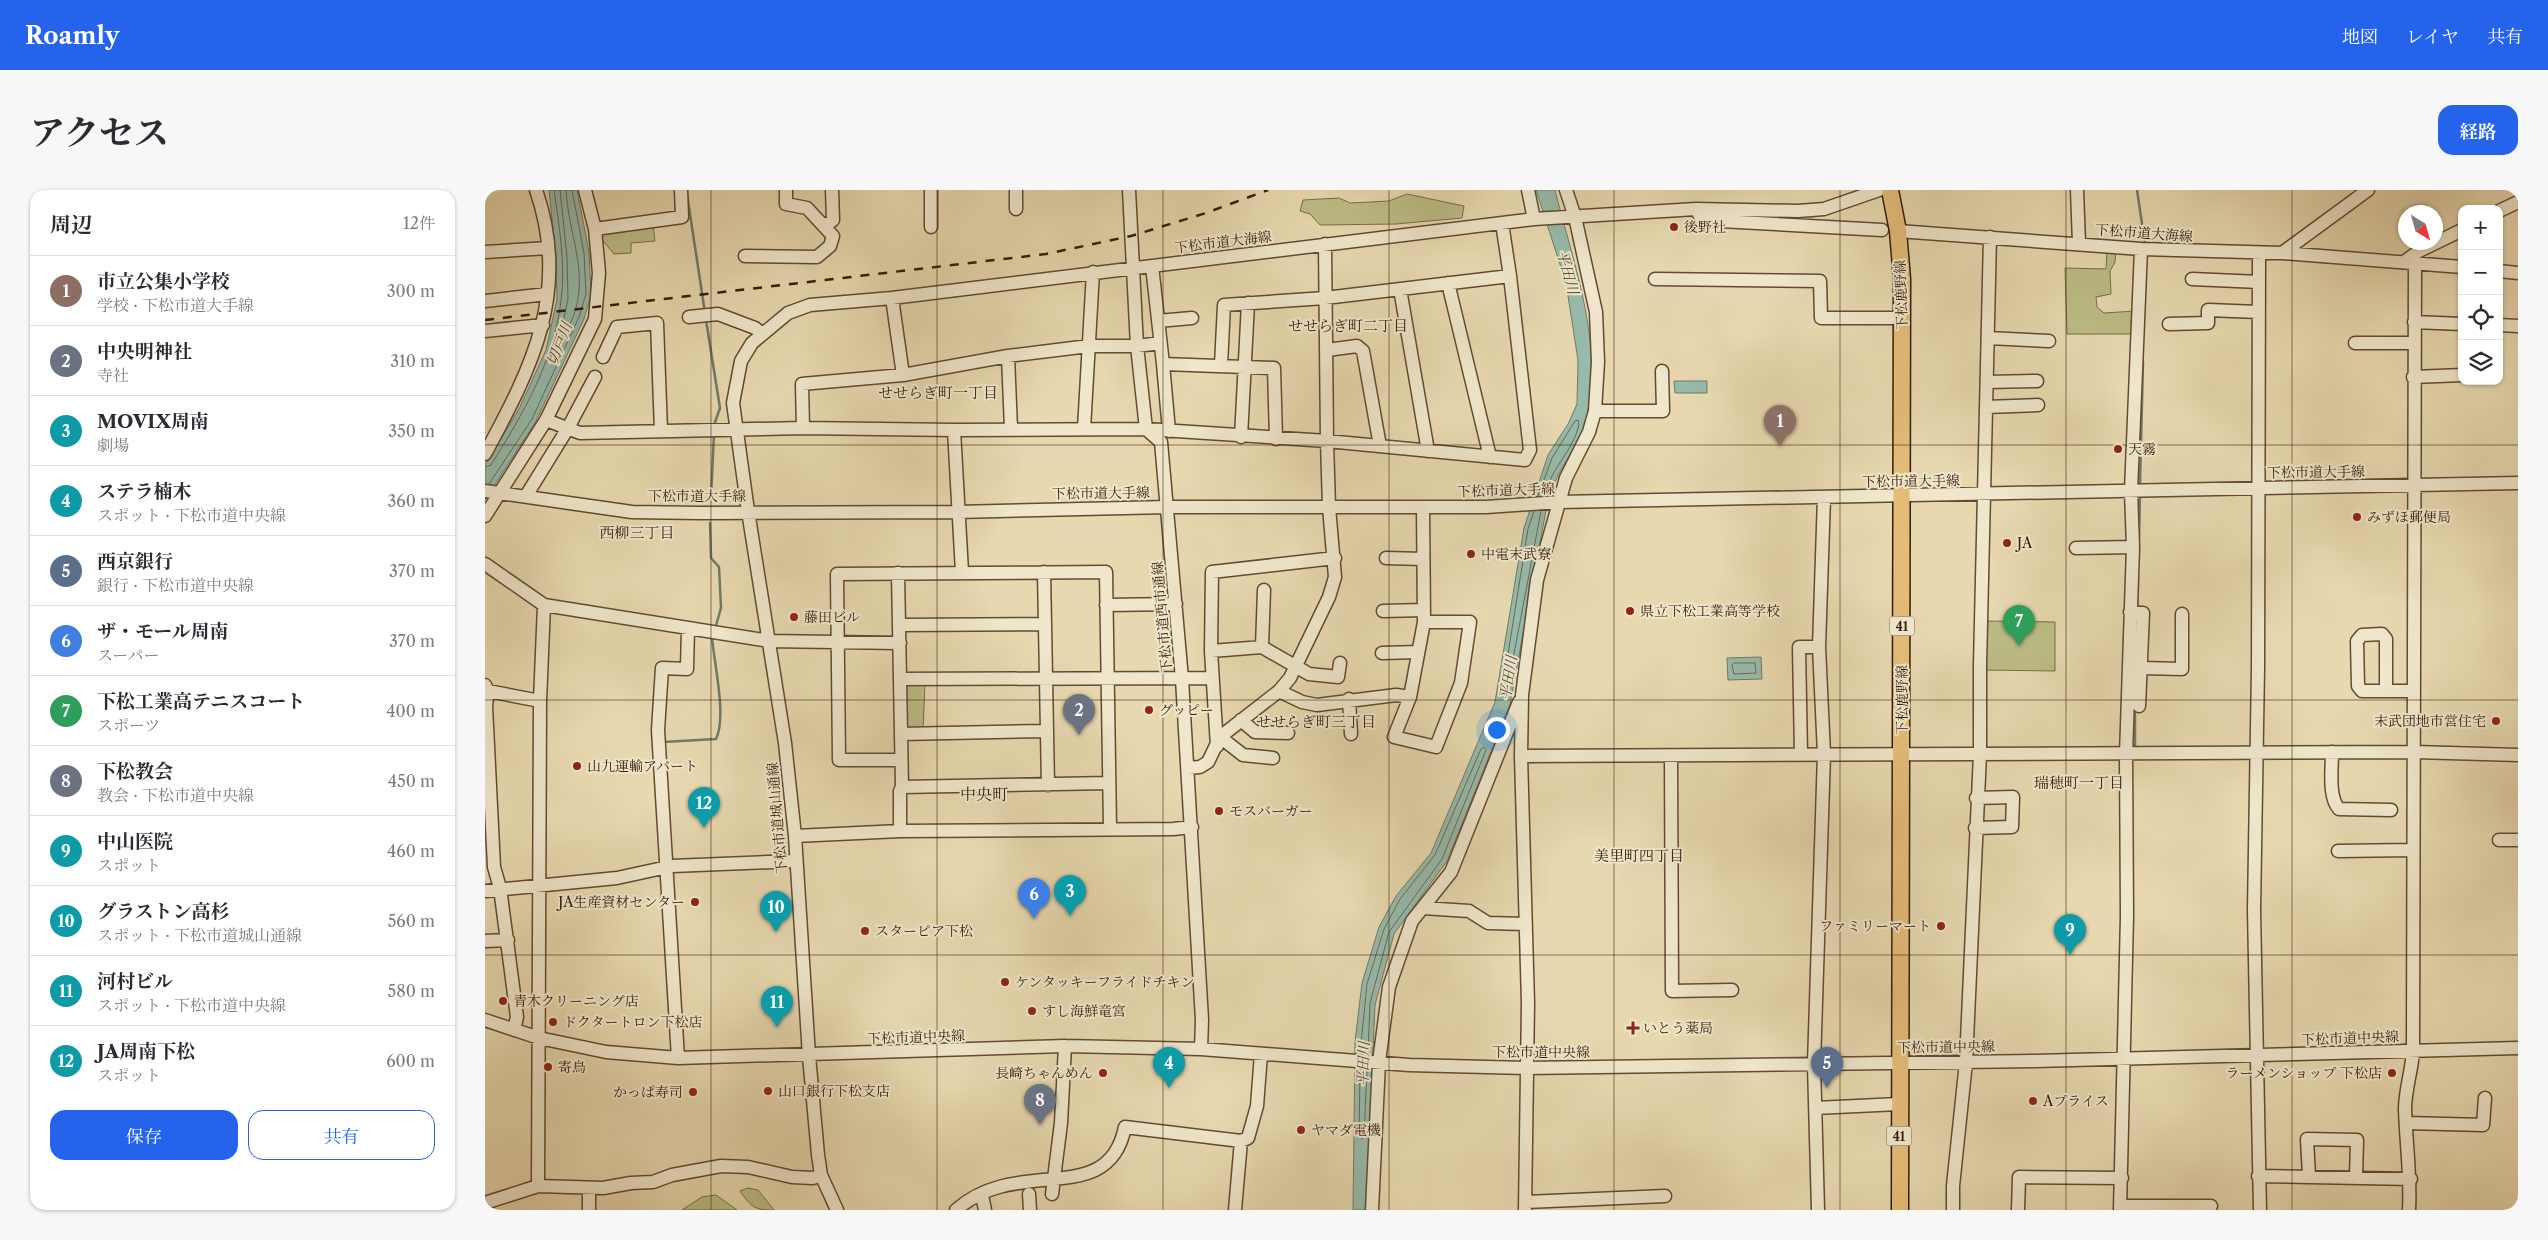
<!DOCTYPE html>
<html lang="ja">
<meta charset="utf-8">
<style>
:root{--surface:#fff;--page:#f7f7f7;--text:#2b2b33;--muted:#7c7c81;--line:#e1e1e2;--accent:#2563eb}
body{margin:0;font-family:"Libre Caslon Text","Noto Serif JP",serif;background:var(--page);color:var(--text)}
.controls{position:absolute;right:15px;top:15px;display:grid;overflow:hidden;border-radius:10px;box-shadow:0 1px 4px #0004}
.controls button{width:45px;height:45px;display:grid;place-items:center;padding:0;border:0;border-bottom:1px solid var(--line);background:var(--surface);color:var(--text);font:25px sans-serif}
.compass{position:absolute;left:1913px;top:15px;width:45px;height:45px;border-radius:50%;background:var(--surface);box-shadow:0 1px 4px #0004;rotate:143deg}
.you{position:absolute;left:1011px;top:539px;width:18px;height:18px;margin:-12px;border:4px solid #fff;border-radius:50%;background:#1a73e8;box-shadow:0 0 0 8px #1a73e833}
.badge{display:grid;place-items:center;width:32px;height:32px;border-radius:50%;background:var(--accent);color:#fff;font-size:16px;font-weight:700}
.pin{position:absolute;translate:-50% -41px;filter:drop-shadow(0 1px 2px #0008)}
.pin::after{content:'';position:absolute;top:26px;width:18px;height:15px;background:inherit;clip-path:polygon(0 0,100% 0,50% 100%)}
.list{margin:0;padding:0;list-style:none}
h2{display:flex;justify-content:space-between;align-items:center;height:65px;margin:0;padding:0 20px;font-size:21px}
h2 small{font-size:16px;font-weight:400;color:var(--muted)}
.list li{display:grid;grid-template-columns:32px 1fr auto;gap:15px;align-items:center;box-sizing:border-box;height:70px;padding:0 20px;border-top:1px solid var(--line)}
.list b{display:block;font-size:19px;white-space:nowrap}
.list p{margin:0;font-size:16px;white-space:nowrap;color:var(--muted)}
.list em{font-size:16px;font-style:normal;color:var(--muted)}
.actions{display:flex;gap:10px;padding:15px 20px}
.actions a{flex:1;padding:11px 0;border:1px solid var(--accent);border-radius:15px;text-align:center;font-size:18px;color:var(--accent)}
.actions .main{background:var(--accent);color:#fff}
.icon{flex:none;width:28px;height:28px;fill:none;stroke:currentColor;stroke-width:2;stroke-linecap:round;stroke-linejoin:round}
.map{position:relative;flex:none;width:2033px;height:1020px;overflow:hidden;border-radius:15px}
header{display:flex;align-items:center;gap:30px;box-sizing:border-box;height:70px;padding:0 25px;background:var(--accent);color:#fff}
header strong{font-size:24px}
nav{display:flex;gap:28px;margin-inline-start:auto;font-size:18px}
.intro{display:flex;align-items:center;justify-content:space-between;box-sizing:border-box;height:120px;padding:0 30px}
h1{margin:0;font-size:35px}
.button{padding:12px 22px;border-radius:15px;background:var(--accent);color:#fff;font-size:18px;font-weight:700}
main{display:flex;gap:30px;padding:0 30px}
aside{flex:1;background:var(--surface);border-radius:15px;box-shadow:0 1px 4px #0004}
.map>svg:first-child{display:block}
.green{fill:#bcbc86;stroke:#786c48}
.water{fill:#97baaa;stroke:#707a6a}
.lines{fill:none;stroke-linecap:round;stroke-linejoin:round}
.shore{stroke:#666a5a;stroke-width:1}
.stream{stroke:#707a6a;stroke-width:2.5}
.minor-casing{stroke:#624a33;stroke-width:15}
.major-casing{stroke:#351b0a;stroke-width:19}
.minor{stroke:#efe6cb;stroke-width:12}
.major{stroke:#e4bc78;stroke-width:16}
.rail{stroke:#351b0a;stroke-width:2.5;stroke-dasharray:9 9;stroke-linecap:butt}
.grid{fill:none;stroke:#351b0a;stroke-width:1;stroke-opacity:0.55}
.poi-dot{fill:#8f2418;stroke:#efe6cb;stroke-width:2}
.labels{text-anchor:middle;dominant-baseline:central;stroke-width:4;stroke-linejoin:round;paint-order:stroke}
.shield{fill:#efe6cb;stroke:#6d5844;stroke-width:1}
.shield-label{font-size:12px;font-weight:bold;fill:#351b0a}
.poi-label{font-size:14px;fill:#351b0a;stroke:#efe6cb;text-anchor:start}
.street-label{font-size:14px;fill:#351b0a;stroke:#efe6cb}
.water-label{font-size:15px;font-style:italic;fill:#524b3a;stroke:#efe6cb}
.neighbourhood-label{font-size:15px;fill:#351b0a;stroke:#efe6cb}
.quarter-label{font-size:16px;fill:#351b0a;stroke:#efe6cb}
</style>
<header>
<strong>Roamly</strong>
<nav><a>地図</a><a>レイヤ</a><a>共有</a></nav>
</header>
<div class="intro"><h1>アクセス</h1><a class="button">経路</a></div>
<main>
<aside>
<h2>周辺<small>12件</small></h2>
<ul class="list">
<li><span class="badge" style="background:#8d6e63">1</span><div><b>市立公集小学校</b><p>学校 · 下松市道大手線</p></div><em>300 m</em></li>
<li><span class="badge" style="background:#6b7280">2</span><div><b>中央明神社</b><p>寺社</p></div><em>310 m</em></li>
<li><span class="badge" style="background:#0f9aa8">3</span><div><b>MOVIX周南</b><p>劇場</p></div><em>350 m</em></li>
<li><span class="badge" style="background:#0f9aa8">4</span><div><b>ステラ楠木</b><p>スポット · 下松市道中央線</p></div><em>360 m</em></li>
<li><span class="badge" style="background:#5c6f8a">5</span><div><b>西京銀行</b><p>銀行 · 下松市道中央線</p></div><em>370 m</em></li>
<li><span class="badge" style="background:#3f7fe0">6</span><div><b>ザ・モール周南</b><p>スーパー</p></div><em>370 m</em></li>
<li><span class="badge" style="background:#2e9e5b">7</span><div><b>下松工業高テニスコート</b><p>スポーツ</p></div><em>400 m</em></li>
<li><span class="badge" style="background:#6b7280">8</span><div><b>下松教会</b><p>教会 · 下松市道中央線</p></div><em>450 m</em></li>
<li><span class="badge" style="background:#0f9aa8">9</span><div><b>中山医院</b><p>スポット</p></div><em>460 m</em></li>
<li><span class="badge" style="background:#0f9aa8">10</span><div><b>グラストン高杉</b><p>スポット · 下松市道城山通線</p></div><em>560 m</em></li>
<li><span class="badge" style="background:#0f9aa8">11</span><div><b>河村ビル</b><p>スポット · 下松市道中央線</p></div><em>580 m</em></li>
<li><span class="badge" style="background:#0f9aa8">12</span><div><b>JA周南下松</b><p>スポット</p></div><em>600 m</em></li>
</ul>
<div class="actions"><a class="main">保存</a><a>共有</a></div>
</aside>
<div class="map">
<svg width="2033" height="1020" viewBox="0 0 2033 1020">
<rect width="100%" height="100%" fill="#e7d8af"/>
<filter id="stains"><feTurbulence type="fractalNoise" baseFrequency=".004" numOctaves="4"/><feColorMatrix values="0 0 0 0 .2 0 0 0 0 .09 0 0 0 0 .02 0 0 0 .5 -.17"/></filter>
<radialGradient id="worn" r=".72"><stop offset=".6" stop-color="#630" stop-opacity="0"/><stop offset="1" stop-color="#630" stop-opacity=".3"/></radialGradient>
<path class="green" d="M922,4L979,16L977,28L911,34L835,35L825,24L815,21L818,10L854,8L865,13L885,12L904,11Z
M168,35L170,51L146,53V63L129,64L114,46L119,42Z
M1622,60L1631,61L1630,72L1625,81L1626,104L1611,107L1612,117L1619,123L1650,121V144H1582L1580,78L1621,79Z
M1499,431L1570,432V481L1499,480Z
M440,493L438,540L420,541L418,494Z
M263,998L273,1000L289,1020C270,1020 267,1018 255,1001Z
M231,1005L252,1020H197L217,1007Z"/>
<path class="water" d="M64,0H92L104,62L106,105L99,129L51,231L0,310V275L34,219L61,160L72,109L71,68Z
M1051,0H1070C1088,73 1122,161 1099,236C1093,256 1079,271 1071,290C1067,298 1065,307 1062,315L1025,514L962,671L909,744L890,815L881,1020H868L870,852L877,793L894,737L911,706L946,663L1010,512L1039,338L1063,265L1083,234L1092,214L1093,170L1081,93Z
M1189,191H1222V203H1190Z
M1276,467L1277,489L1243,490L1242,468Z"/>
<g class="lines">
<path class="shore" d="M75,0L82,67L83,109L76,141L79,144C83,140 85,133 88,127C105,84 83,43 81,0
M0,277L6,275C38,224 69,171 76,111C81,75 74,35 69,0
M4,294L47,229L94,127L101,104L99,63L87,0
M1053,306L1067,268L1090,231L1093,230C1098,242 1073,274 1067,286C1064,292 1062,299 1060,305
M1049,321L1043,339L1019,489L1021,492L1024,490L1056,321
M1250,473H1270L1271,483L1249,484L1247,475Z
M875,864L882,794L899,739L915,709L950,665L996,559L999,557L1001,560L957,669L904,742L885,813L883,864
M875,879L874,946L877,949L879,946L882,879"/>
<path class="stream" d="M1652,0L1660,54
M202,4L220,123
M221,130L235,218L229,235
M1655,296L1658,172
M226,309L229,243
M225,333L226,368L234,377L236,418L230,439
M1654,349L1655,304
M1652,419L1653,394
M178,552L231,549C242,526 229,474 227,447
M1650,559V519"/>
<g class="minor-casing">
<path id="minor" d="M446,0V37
M531,0V19
M644,0L652,156L661,239L676,252L697,489L717,830L716,859
M1043,0L1049,29
M1592,0L1594,53
M1211,19L1217,30L1397,40
M2014,21L2033,12
M1017,33L1025,86
M340,36L348,30L347,0
M110,39L197,27L196,0
M1413,41L1656,59L1797,63L1977,77
M0,62L63,58
M1774,63L1773,477L1769,720L1775,1020
M1797,63L1883,0
M260,66L332,67L345,56L348,46L322,18L301,14V0
M1919,72L1934,61L1977,40
M667,76L678,174L789,178L791,249
M2014,81L2033,83
M1170,89L1335,91L1336,128H1417
M1707,89L1774,92
M963,93L1005,267
M915,99L943,261
M407,108L418,185
M0,111L62,104
M204,127L233,124L270,138L277,144
M673,131L707,128
M1929,132L1977,134
M1684,134L1723,133V120L1774,122
M2014,135L2033,136
M0,141L58,135
M1503,148L1564,151
M1870,153H1929
M842,160L872,156L878,161L895,256
M523,166L526,239
M118,167L132,137L172,133L176,241
M678,174L684,241
M1928,187L1977,185
M1502,192L1552,191
M1501,217L1553,215
M1110,221H1178L1177,181
M61,230L95,243L318,238L469,240L661,239L842,251L1040,270L1045,260L1025,86L840,108L739,115L736,175
M318,238L317,194L418,185L523,166L604,156H652L675,153
M599,239L608,82
M469,240L477,382
M756,247L763,113
M0,264C47,177 86,101 51,0
M0,301L147,322L215,323L472,322L683,317H1001L1074,312L2033,293
M41,306L83,238L110,187
M938,317L939,432L925,507L909,547L951,557L976,493L985,432H939
M0,326L61,230L110,129L114,83L110,39L100,0
M1591,358L1648,357
M901,368L938,369
M0,374L59,415L284,451L415,453
M559,382L563,595
M413,383L417,597L415,601V641
M621,415L691,414
M898,421L939,420
M1645,422L1658,423L1654,516
M415,435L559,434
M777,457L779,400
M726,461L777,457L824,484L853,487L855,473
M897,463L933,462
M1656,478L1697,479V424
M415,489L727,488
M0,495L3,501L1,516L9,677L15,698L32,827L29,840
M3,501L55,511
M794,501L817,512L832,515L911,505L925,507
M1901,501V449L1897,444L1877,445L1872,451L1873,496L1877,501H1929
M864,509L866,544
M756,530L770,542L803,543
M416,544L561,541
M735,547L758,565L788,568
M732,556L726,461L727,382L850,368
M1847,562C1847,579 1843,607 1854,619L1906,620
M1316,564L1314,457H1334
M1036,566L1930,562L2033,565
M1186,566L1187,801L1247,800
M416,570H354L352,384L621,382L625,638
M703,578L715,577L723,572L735,547L794,501L805,488L844,407L850,387L844,317L842,251L840,54
M417,597L624,593
M1490,638L1527,637L1528,607L1491,608
M310,646L415,641L688,639L707,637
M2014,650H2033
M1853,661L1927,660
M0,701L132,688L187,676L311,671
M938,718L984,721L1003,733L1040,734
M0,751L23,750
M0,830L54,848L121,862L193,868L580,856L716,859L924,875L1041,878L1550,871L2033,858
M193,868L173,540L177,478L202,479L203,438
M1330,918L1414,914
M1922,933L1998,935L2000,908
M1773,986L1926,989
M1824,986L1822,949L1872,950L1871,988
M53,996L55,511L59,415
M544,1004L545,1020
M567,1004L576,933L580,856
M497,1005L500,1020
M1041,1012L1180,1006
M0,1013L53,996L118,998L146,993L168,992L187,985L236,976L263,977L307,987L328,988L336,985
M1636,1016H1726
M104,1020V998
M352,1020L336,985L333,965L324,866L310,646L300,553L263,321L248,213L256,171L267,153L303,123L325,115L407,108L1049,29L1211,19L1313,21L1339,19L1394,0
M471,1020C534,964 623,1020 640,937L756,951L763,948L772,916L776,864
M750,1020L756,951
M887,1020L894,872L904,797L927,731L966,682L1034,512
M1040,1020L1043,813L1036,566L1037,505L1052,390L1081,288L1104,242L1110,221L1113,172L1111,122L1090,27L1081,0
M1333,1020L1329,874L1339,564L1334,457L1339,307
M1468,1020V996L1481,872L1495,564V475L1505,47
M1533,1020L1534,987L1637,988
M1635,1020L1642,726L1641,565L1648,357L1646,301L1656,59
M1924,1020C1926,986 1921,953 1920,919C1920,900 1927,880 1928,861L1930,73"/>
</g>
<g class="major-casing">
<path id="major" d="M1405,0L1413,41L1417,89L1415,1020"/>
</g>
<use href="#minor" class="minor"/>
<use href="#major" class="major"/>
<path class="rail" d="M0,130L561,64L646,46L721,23L783,0"/>
</g>
<path class="grid" d="M226,0V1020M452,0V1020M678,0V1020M904,0V1020M1129,0V1020M1355,0V1020M1581,0V1020M1807,0V1020M0,255H2033M0,510H2033M0,765H2033"/>
<g class="poi-dot">
<circle cx="1189" cy="37" r="5"/>
<circle cx="1633" cy="259" r="5"/>
<circle cx="1872" cy="327" r="5"/>
<circle cx="1522" cy="353" r="5"/>
<circle cx="986" cy="364" r="5"/>
<circle cx="1145" cy="421" r="5"/>
<circle cx="309" cy="427" r="5"/>
<circle cx="664" cy="520" r="5"/>
<circle cx="2011" cy="531" r="5"/>
<circle cx="92" cy="576" r="5"/>
<circle cx="734" cy="621" r="5"/>
<circle cx="210" cy="712" r="5"/>
<circle cx="1456" cy="736" r="5"/>
<circle cx="380" cy="741" r="5"/>
<circle cx="520" cy="792" r="5"/>
<circle cx="18" cy="811" r="5"/>
<circle cx="547" cy="821" r="5"/>
<circle cx="68" cy="832" r="5"/>
<path d="M1145.5 830.5h5v5h5v5h-5v5h-5v-5h-5v-5h5z"/>
<circle cx="63" cy="877" r="5"/>
<circle cx="618" cy="883" r="5"/>
<circle cx="1907" cy="883" r="5"/>
<circle cx="283" cy="901" r="5"/>
<circle cx="208" cy="902" r="5"/>
<circle cx="1548" cy="911" r="5"/>
<circle cx="816" cy="940" r="5"/>
</g>
<g class="labels">
<g class="shield">
<rect x="1404.5" y="426.5" width="25" height="19" rx="4"/>
<rect x="1401.5" y="936.5" width="25" height="19" rx="4"/>
</g>
<g class="shield-label">
<text x="1417" y="436">41</text>
<text x="1414" y="946">41</text>
</g>
<g class="poi-label">
<text x="1199" y="37">後野社</text>
<text x="1643" y="259">天霧</text>
<text x="1882" y="327">みずほ郵便局</text>
<text x="1532" y="353">JA</text>
<text x="996" y="364">中電末武寮</text>
<text x="1155" y="421">県立下松工業高等学校</text>
<text x="319" y="427">藤田ビル</text>
<text x="674" y="520">グッピー</text>
<text x="2001" y="531" text-anchor="end">末武団地市営住宅</text>
<text x="102" y="576">山九運輸アパート</text>
<text x="744" y="621">モスバーガー</text>
<text x="200" y="712" text-anchor="end">JA生産資材センター</text>
<text x="1446" y="736" text-anchor="end">ファミリーマート</text>
<text x="390" y="741">スターピア下松</text>
<text x="530" y="792">ケンタッキーフライドチキン</text>
<text x="28" y="811">青木クリーニング店</text>
<text x="557" y="821">すし海鮮竜宮</text>
<text x="78" y="832">ドクタートロン下松店</text>
<text x="1158" y="838">いとう薬局</text>
<text x="73" y="877">寄鳥</text>
<text x="608" y="883" text-anchor="end">長崎ちゃんめん</text>
<text x="1897" y="883" text-anchor="end">ラーメンショップ 下松店</text>
<text x="293" y="901">山口銀行下松支店</text>
<text x="198" y="902" text-anchor="end">かっぱ寿司</text>
<text x="1558" y="911">Aプライス</text>
<text x="826" y="940">ヤマダ電機</text>
</g>
<g class="street-label">
<text transform="translate(1659 43) rotate(4)">下松市道大海線</text>
<text transform="translate(738 52) rotate(-7)">下松市道大海線</text>
<text transform="translate(1416 105) rotate(-92)">下松鹿野線</text>
<text transform="translate(1831 282) rotate(-1)">下松市道大手線</text>
<text transform="translate(1426 291) rotate(-1)">下松市道大手線</text>
<text transform="translate(1021 300) rotate(-2)">下松市道大手線</text>
<text transform="translate(616 303) rotate(-1)">下松市道大手線</text>
<text x="212" y="306">下松市道大手線</text>
<text transform="translate(677 427) rotate(-95)">下松市道西市通線</text>
<text transform="translate(1417 510) rotate(-90)">下松鹿野線</text>
<text transform="translate(292 628) rotate(-95)">下松市道城山通線</text>
<text transform="translate(431 847) rotate(-2)">下松市道中央線</text>
<text transform="translate(1865 848) rotate(-2)">下松市道中央線</text>
<text transform="translate(1461 857) rotate(-1)">下松市道中央線</text>
<text x="1056" y="862">下松市道中央線</text>
</g>
<g class="water-label">
<text transform="translate(1083 82) rotate(75)">平田川</text>
<text transform="translate(74 154) rotate(-69)">切戸川</text>
<text transform="translate(1023 488) rotate(-81)">平田川</text>
<text transform="translate(878 874) rotate(-88)">平田川</text>
</g>
<g class="neighbourhood-label">
<text x="863" y="135">せせらぎ町二丁目</text>
<text x="453" y="202">せせらぎ町一丁目</text>
<text x="152" y="342">西柳三丁目</text>
<text x="831" y="531">せせらぎ町三丁目</text>
<text x="1594" y="592">瑞穂町一丁目</text>
<text x="1154" y="665">美里町四丁目</text>
</g>
<g class="quarter-label">
<text x="499" y="604">中央町</text>
</g>
</g>
<rect width="100%" height="100%" filter="url(#stains)"/>
<rect width="100%" height="100%" fill="url(#worn)"/>
</svg>
<div class="controls">
<button>+</button>
<button>−</button>
<button><svg class="icon" aria-label="locate" viewBox="0 0 24 24"><circle cx="12" cy="12" r="6"/><path d="M12 2v4M12 18v4M2 12h4M18 12h4"/></svg></button>
<button><svg class="icon" aria-label="layers" viewBox="0 0 24 24"><path d="M12 4l9 5-9 5-9-5zM3 14l9 5 9-5"/></svg></button>
</div>
<svg class="compass" viewBox="-18 -18 36 36"><path d="M0-13l5 13h-10z" fill="#e53935"/><path d="M0 13l5-13h-10z" fill="#7c7c81"/></svg>
<div class="you"></div>
<div class="pin badge" style="left:1295px;top:256px;background:#8d6e63">1</div>
<div class="pin badge" style="left:594px;top:545px;background:#6b7280">2</div>
<div class="pin badge" style="left:585px;top:726px;background:#0f9aa8">3</div>
<div class="pin badge" style="left:684px;top:898px;background:#0f9aa8">4</div>
<div class="pin badge" style="left:1342px;top:898px;background:#5c6f8a">5</div>
<div class="pin badge" style="left:549px;top:729px;background:#3f7fe0">6</div>
<div class="pin badge" style="left:1534px;top:456px;background:#2e9e5b">7</div>
<div class="pin badge" style="left:555px;top:935px;background:#6b7280">8</div>
<div class="pin badge" style="left:1585px;top:765px;background:#0f9aa8">9</div>
<div class="pin badge" style="left:291px;top:742px;background:#0f9aa8">10</div>
<div class="pin badge" style="left:292px;top:837px;background:#0f9aa8">11</div>
<div class="pin badge" style="left:219px;top:638px;background:#0f9aa8">12</div>
</div>
</main>
